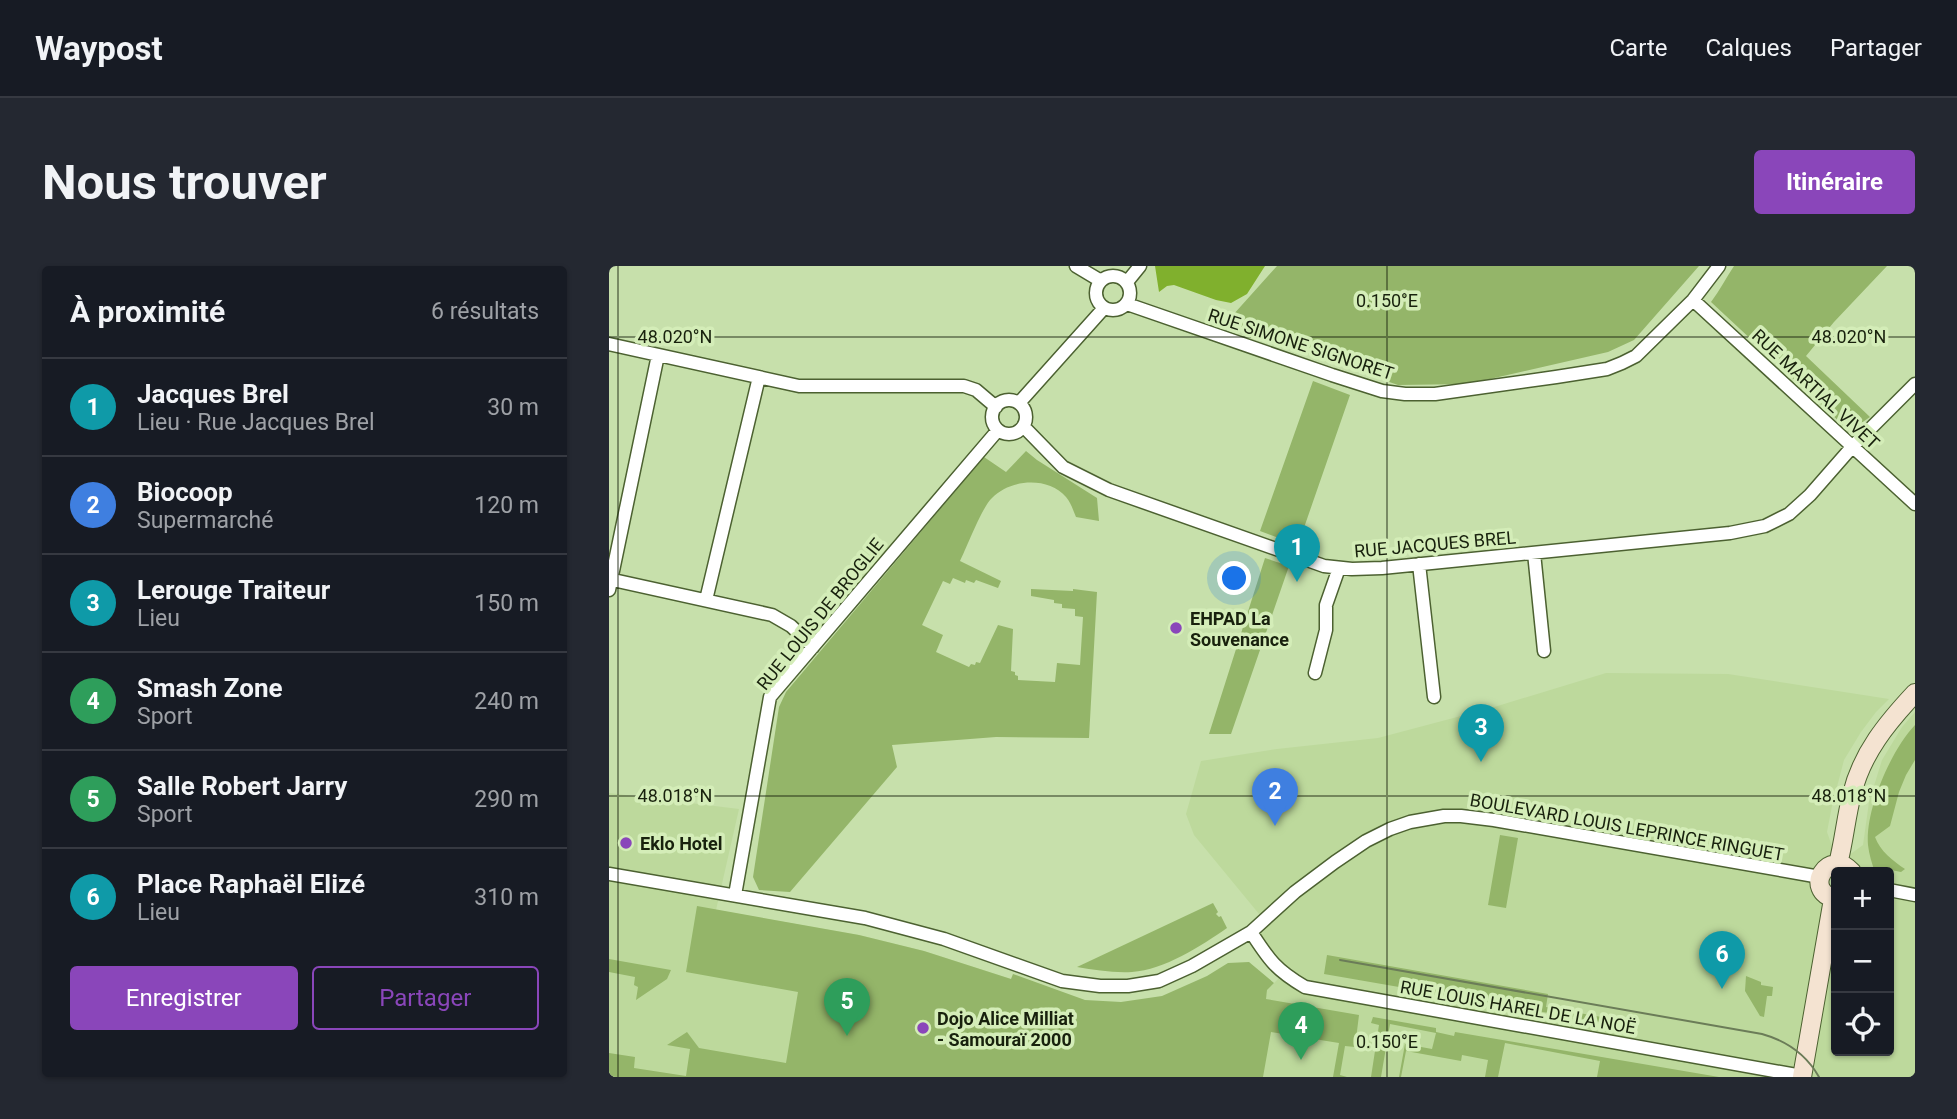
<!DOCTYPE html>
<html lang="fr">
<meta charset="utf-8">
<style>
:root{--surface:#171b24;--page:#242831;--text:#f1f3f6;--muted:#9ea1a6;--line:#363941;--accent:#8a46ba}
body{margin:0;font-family:Roboto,sans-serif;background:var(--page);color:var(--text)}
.controls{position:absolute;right:21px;bottom:21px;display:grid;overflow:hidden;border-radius:7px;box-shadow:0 2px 5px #0004}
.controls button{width:63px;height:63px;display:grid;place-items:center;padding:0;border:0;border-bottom:2px solid var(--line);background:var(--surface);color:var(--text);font:35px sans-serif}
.you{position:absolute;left:626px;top:313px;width:24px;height:24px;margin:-18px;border:5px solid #fff;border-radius:50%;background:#1a73e8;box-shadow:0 0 0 10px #1a73e833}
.badge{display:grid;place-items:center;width:46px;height:46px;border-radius:50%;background:var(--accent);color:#fff;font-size:23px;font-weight:700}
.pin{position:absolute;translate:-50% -58px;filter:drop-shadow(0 2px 4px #0008)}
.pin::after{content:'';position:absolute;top:37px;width:24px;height:21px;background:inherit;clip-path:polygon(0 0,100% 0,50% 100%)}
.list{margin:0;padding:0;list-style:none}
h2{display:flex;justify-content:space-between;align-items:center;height:91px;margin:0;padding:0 28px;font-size:30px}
h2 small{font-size:23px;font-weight:400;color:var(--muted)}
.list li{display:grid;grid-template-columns:46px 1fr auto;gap:21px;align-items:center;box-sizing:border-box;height:98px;padding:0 28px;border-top:2px solid var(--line)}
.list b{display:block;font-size:26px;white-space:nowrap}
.list p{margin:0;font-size:23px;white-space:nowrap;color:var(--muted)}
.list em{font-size:23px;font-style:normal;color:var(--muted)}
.actions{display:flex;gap:14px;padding:21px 28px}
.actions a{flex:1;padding:16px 0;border:2px solid var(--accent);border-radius:7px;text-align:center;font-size:24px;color:var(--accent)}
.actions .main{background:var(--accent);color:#fff}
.icon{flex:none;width:38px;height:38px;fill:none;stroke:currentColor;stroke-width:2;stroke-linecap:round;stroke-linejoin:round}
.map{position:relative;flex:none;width:1306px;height:811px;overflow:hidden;border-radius:7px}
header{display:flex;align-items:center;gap:42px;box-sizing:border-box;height:98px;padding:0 35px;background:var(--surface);border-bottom:2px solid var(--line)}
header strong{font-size:33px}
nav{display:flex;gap:38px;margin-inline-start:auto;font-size:24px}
.intro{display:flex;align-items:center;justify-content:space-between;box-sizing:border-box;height:168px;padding:0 42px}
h1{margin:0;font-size:49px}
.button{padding:18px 32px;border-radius:7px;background:var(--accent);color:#fff;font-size:24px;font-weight:700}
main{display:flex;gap:42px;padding:0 42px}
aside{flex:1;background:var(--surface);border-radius:7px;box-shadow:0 2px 5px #0004}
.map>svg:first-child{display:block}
.built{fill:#bdd99c;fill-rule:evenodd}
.green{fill:#94b569}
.forest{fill:#80b02d}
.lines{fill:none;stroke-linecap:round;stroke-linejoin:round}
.street-casing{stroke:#4c6131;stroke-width:15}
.secondary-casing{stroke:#4c6131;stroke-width:20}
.street{stroke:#fff;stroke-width:12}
.secondary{stroke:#f4e3d1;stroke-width:18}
.tram{stroke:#6b7c58;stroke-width:2}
.ticks{fill:none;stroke:#18210d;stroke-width:2;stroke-opacity:0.45}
.poi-dot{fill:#8a46ba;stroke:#d4edb8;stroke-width:2.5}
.labels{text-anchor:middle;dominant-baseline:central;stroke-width:7;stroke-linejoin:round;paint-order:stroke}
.street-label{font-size:18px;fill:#18210d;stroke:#d4edb8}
.poi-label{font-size:18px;font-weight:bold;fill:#18210d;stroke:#d4edb8;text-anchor:start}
.ticks-label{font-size:18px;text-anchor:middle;fill:#18210d;stroke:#d4edb8;stroke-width:7;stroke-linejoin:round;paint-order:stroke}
</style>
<header>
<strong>Waypost</strong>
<nav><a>Carte</a><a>Calques</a><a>Partager</a></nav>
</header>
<div class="intro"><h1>Nous trouver</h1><a class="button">Itinéraire</a></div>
<main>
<aside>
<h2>À proximité<small>6 résultats</small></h2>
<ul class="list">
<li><span class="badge" style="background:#0f9aa8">1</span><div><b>Jacques Brel</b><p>Lieu · Rue Jacques Brel</p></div><em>30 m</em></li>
<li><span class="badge" style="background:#3f7fe0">2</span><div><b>Biocoop</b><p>Supermarché</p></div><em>120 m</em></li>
<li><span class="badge" style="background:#0f9aa8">3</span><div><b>Lerouge Traiteur</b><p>Lieu</p></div><em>150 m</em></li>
<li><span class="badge" style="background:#2e9e5b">4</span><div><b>Smash Zone</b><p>Sport</p></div><em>240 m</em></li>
<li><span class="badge" style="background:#2e9e5b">5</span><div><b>Salle Robert Jarry</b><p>Sport</p></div><em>290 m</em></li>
<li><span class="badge" style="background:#0f9aa8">6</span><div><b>Place Raphaël Elizé</b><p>Lieu</p></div><em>310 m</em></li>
</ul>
<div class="actions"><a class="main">Enregistrer</a><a>Partager</a></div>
</aside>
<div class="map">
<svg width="1306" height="811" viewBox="0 0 1306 811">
<rect width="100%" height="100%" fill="#c7e0ab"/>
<path class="built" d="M997,407L1119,408L1280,433L1267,446L1252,466L1235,494L1223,540L1218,566L1229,597L1254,579L1260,536L1273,494L1293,461L1306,446V811H643L658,724L674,708L642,666L655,654L585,569L577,548L592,495L668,483L769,472L882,442ZM1216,603L1243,606H1280V785H1227V633H1224Z
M0,527L130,543L107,644L250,669L315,685L402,713L371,811H0Z"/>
<path class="green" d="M668,0H1090L1025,74L999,86L859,118L789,119L615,59Z
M1125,0H1278L1225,56L1197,90L1261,151L1245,162L1234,159L1102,36C1111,24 1117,12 1125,0Z
M704,115L741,129L689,279L651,265Z
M417,185L428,194L488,232L490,255L467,251C464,244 462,237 457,231C439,210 401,213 383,232C373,241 358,281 351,295L392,315L389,322L367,314L365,317L357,314L356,317L344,312L341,318L334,315L313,359L334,369L327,386L360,401L362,398L366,399L367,396L371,397L389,359L404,363L402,405L406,406V409L409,410V414L446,416L448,397L471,399L474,351L466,350V343L453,342V338L445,337V334L422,330V323L464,325V323L488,326L480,472L387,471L283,479L288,501L181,626L150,624L144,611L170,441L177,426L375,191L397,206Z
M656,292L680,300L622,468H600Z
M1306,459V494L1297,509L1290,526L1281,560L1266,571C1271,585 1284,595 1296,603L1292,606L1272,602L1273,606H1266C1263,598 1260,588 1259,579C1256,544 1282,484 1306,459Z
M891,569L909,572L897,642L879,639Z
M604,637L609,646L607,648L610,651L612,650L618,662C592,680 555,704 523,706C504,707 486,704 468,701Z
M88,640L250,669L315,685L402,713L404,708L476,734L512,736L553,730L598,710L619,697L640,696L665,717L658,724L657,733L750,749L746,781L736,780L731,809L738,811H724L730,777L662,766L654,811H0V787L26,791L25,802L77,810L81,783L58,779L78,766L90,782L177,797L189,726L77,706Z
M718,689L939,728L937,741L998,752L997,757L715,708Z
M0,693L62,704L58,713L27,734L29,721L25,719L26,711L0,706Z
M1137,710L1152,716V719L1164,721L1163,730H1158L1155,751L1151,750L1136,725Z
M764,751L827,762V766L845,770L846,766L1110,811H988L991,795L896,777L889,811H876L879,794L853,789L852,795L797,785L792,811H790L796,778L823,783L827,767L781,758L772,811H762L770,759L762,757Z"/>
<path class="forest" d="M546,0H656L638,28L622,37L607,34L565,19L558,20L550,26Z"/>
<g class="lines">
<g class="street-casing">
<path id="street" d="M467,0L492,15
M487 27a17 17 0 1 1 34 0a17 17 0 1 1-34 0Z
M518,16L531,0
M1084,34L1306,238
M518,38L723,109L773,125L796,128H826L947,111L998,103L1013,97L1027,90L1084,34L1110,0
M0,78L190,120H355L367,124L387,141
M383 151a17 17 0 1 1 34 0a17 17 0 1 1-34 0Z
M410,137L495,42
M415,161L454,201L500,224L715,300L743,303L773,302L1121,267L1156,260L1180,248L1201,229L1243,181L1306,118
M925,287L935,385
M810,298L825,431
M0,313L163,349L182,360L204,381
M0,324L49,89
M97,334L150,111
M706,407L717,364V339L730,302
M0,608L256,652L335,673L453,715L491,720H519L550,715L583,700L642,666L686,626L726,596L757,575L781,563L801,556L835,550H852L885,554L1211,611
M1280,624L1306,629
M126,629L161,431L389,164
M642,666C660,694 667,704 696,721L1193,810"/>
</g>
<g class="secondary-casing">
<path id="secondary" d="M1229,598C1235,575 1237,551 1243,528C1253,487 1278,457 1306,427
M1227,633C1192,625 1220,580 1243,606
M1193,811L1224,633"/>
</g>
<use href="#street" class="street"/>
<use href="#secondary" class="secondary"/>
<path class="tram" d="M731,694L1153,768C1178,775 1197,788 1210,811"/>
</g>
<path class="ticks" d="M9,0V811M778,0V811M0,71H1306M0,530H1306"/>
<g class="poi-dot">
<circle cx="567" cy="362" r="7"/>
<circle cx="17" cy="577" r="7"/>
<circle cx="314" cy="762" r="7"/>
</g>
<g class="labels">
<g class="street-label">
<text transform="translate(692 78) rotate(18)">RUE SIMONE SIGNORET</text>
<text transform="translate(1207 123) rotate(43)">RUE MARTIAL VIVET</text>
<text transform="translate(826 278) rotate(-5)">RUE JACQUES BREL</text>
<text transform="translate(211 348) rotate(-51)">RUE LOUIS DE BROGLIE</text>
<text transform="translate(1018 561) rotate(10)">BOULEVARD LOUIS LEPRINCE RINGUET</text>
<text transform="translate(909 741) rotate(10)">RUE LOUIS HAREL DE LA NOË</text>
</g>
<g class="poi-label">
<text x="581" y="352">EHPAD La<tspan x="581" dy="21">Souvenance</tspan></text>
<text x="31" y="577">Eklo Hotel</text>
<text x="328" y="752">Dojo Alice Milliat<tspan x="328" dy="21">- Samouraï 2000</tspan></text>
</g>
</g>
<g class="ticks-label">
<text x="778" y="41">0.150°E</text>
<text x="66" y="77">48.020°N</text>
<text x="1240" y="77">48.020°N</text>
<text x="66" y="536">48.018°N</text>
<text x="1240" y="536">48.018°N</text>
<text x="778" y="782">0.150°E</text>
</g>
</svg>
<div class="controls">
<button>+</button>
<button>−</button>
<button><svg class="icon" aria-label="locate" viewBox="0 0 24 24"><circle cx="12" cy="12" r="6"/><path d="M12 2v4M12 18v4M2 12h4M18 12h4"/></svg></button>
</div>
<div class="you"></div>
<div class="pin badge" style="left:688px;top:316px;background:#0f9aa8">1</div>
<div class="pin badge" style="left:666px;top:560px;background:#3f7fe0">2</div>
<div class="pin badge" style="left:872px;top:496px;background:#0f9aa8">3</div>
<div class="pin badge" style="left:692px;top:794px;background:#2e9e5b">4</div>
<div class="pin badge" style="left:238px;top:770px;background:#2e9e5b">5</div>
<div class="pin badge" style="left:1113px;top:723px;background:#0f9aa8">6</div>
</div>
</main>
